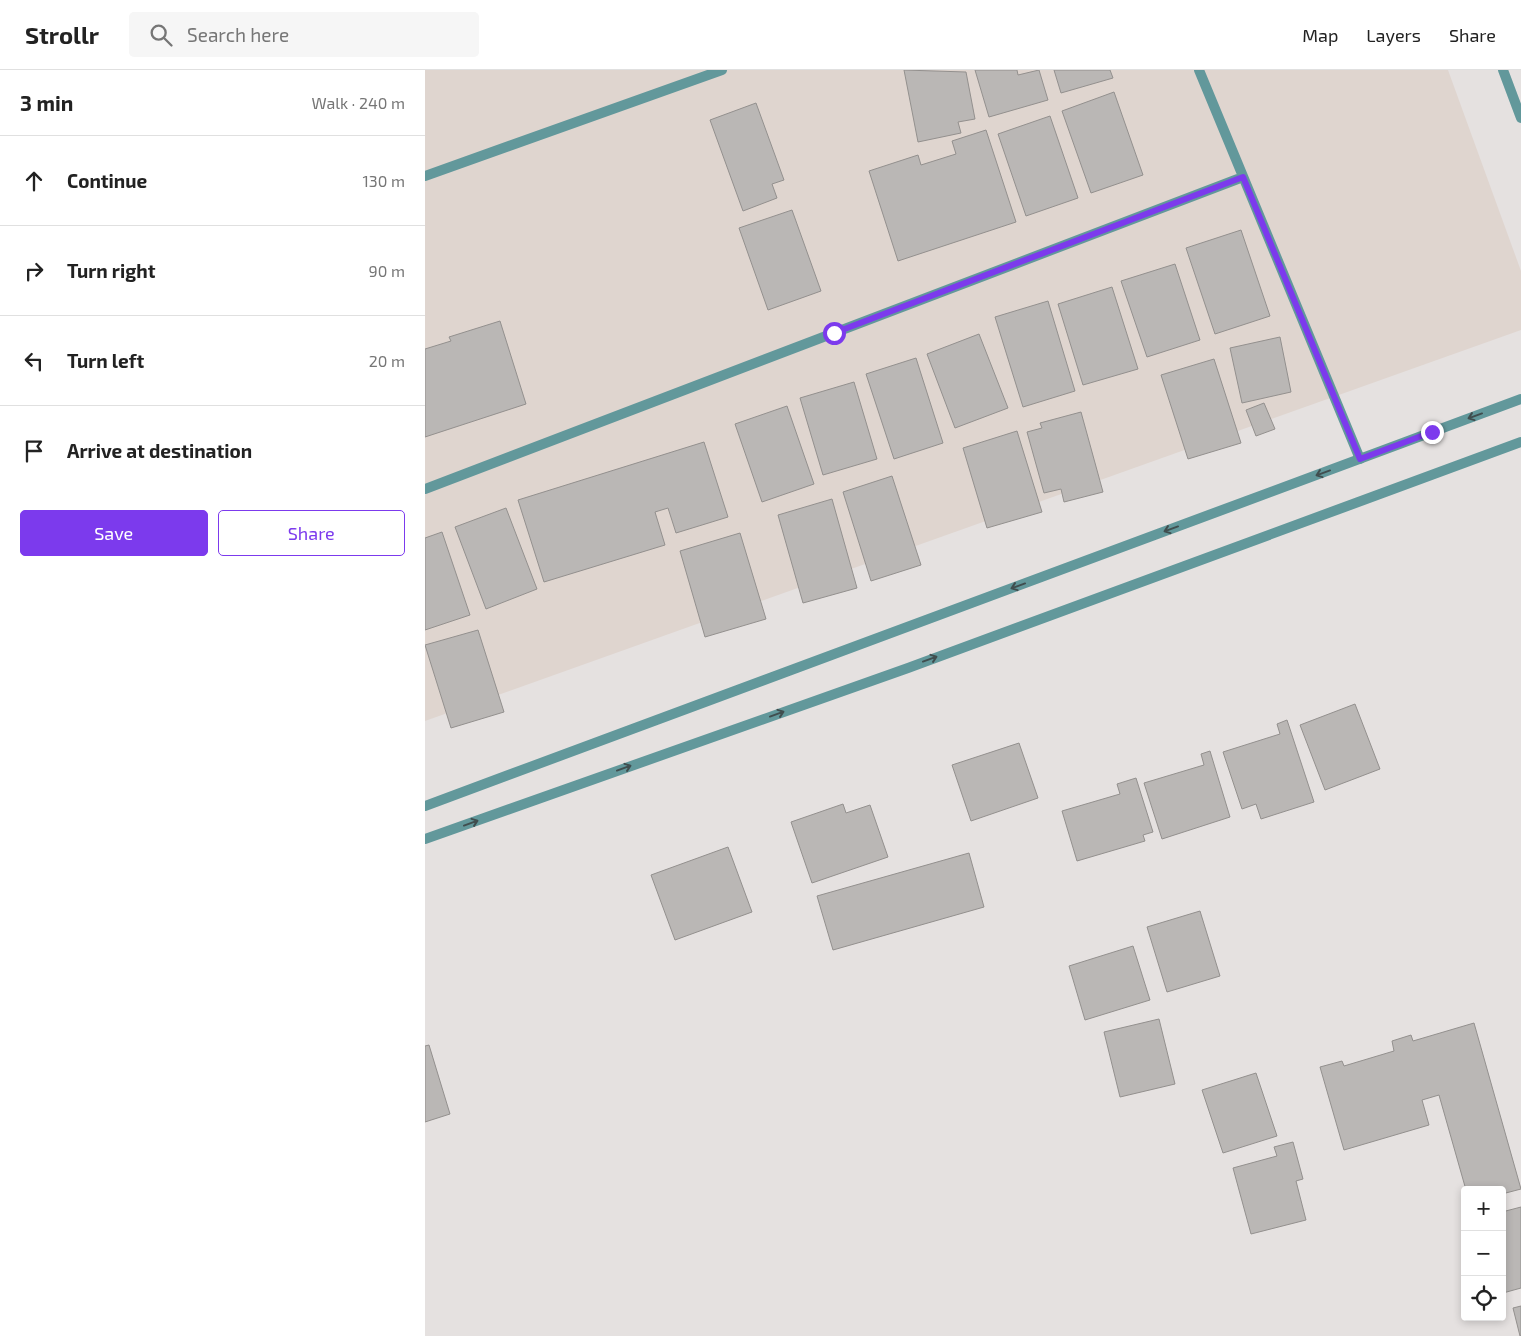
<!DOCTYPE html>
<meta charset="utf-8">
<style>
:root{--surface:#fff;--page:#f6f6f6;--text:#222;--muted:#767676;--line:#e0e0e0;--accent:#7c3aed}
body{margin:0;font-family:"Exo 2",sans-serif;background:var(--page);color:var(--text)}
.controls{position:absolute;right:15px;bottom:15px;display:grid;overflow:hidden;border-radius:5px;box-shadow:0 2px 8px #0003}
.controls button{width:45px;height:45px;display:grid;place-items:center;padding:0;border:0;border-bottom:1px solid var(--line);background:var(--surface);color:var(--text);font:25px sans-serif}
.stop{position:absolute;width:15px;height:15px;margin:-11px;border:4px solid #7c3aed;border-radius:50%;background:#fff}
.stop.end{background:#7c3aed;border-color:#fff;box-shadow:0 1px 5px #0008}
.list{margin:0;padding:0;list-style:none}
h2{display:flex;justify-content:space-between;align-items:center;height:65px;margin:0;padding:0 20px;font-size:21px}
h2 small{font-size:16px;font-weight:400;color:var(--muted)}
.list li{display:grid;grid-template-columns:32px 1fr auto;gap:15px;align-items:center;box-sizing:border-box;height:90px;padding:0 20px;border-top:1px solid var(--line)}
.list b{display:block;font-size:19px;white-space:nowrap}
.list em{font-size:16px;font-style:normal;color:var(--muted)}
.actions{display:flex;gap:10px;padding:15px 20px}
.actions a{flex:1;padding:11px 0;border:1px solid var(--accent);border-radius:5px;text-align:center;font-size:18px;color:var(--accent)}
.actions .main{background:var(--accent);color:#fff}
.icon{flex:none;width:28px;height:28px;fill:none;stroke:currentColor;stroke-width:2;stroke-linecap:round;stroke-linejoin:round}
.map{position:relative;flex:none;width:1096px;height:1266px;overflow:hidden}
header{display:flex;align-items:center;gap:30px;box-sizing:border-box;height:70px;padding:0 25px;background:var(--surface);border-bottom:1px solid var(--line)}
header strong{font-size:24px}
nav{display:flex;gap:28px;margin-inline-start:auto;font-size:18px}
.search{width:350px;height:45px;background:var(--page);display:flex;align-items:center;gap:12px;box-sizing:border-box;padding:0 18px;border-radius:5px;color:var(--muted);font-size:19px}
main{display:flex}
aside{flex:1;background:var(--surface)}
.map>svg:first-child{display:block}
.built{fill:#dfd5cf}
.building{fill:#bab7b5;stroke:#93908e}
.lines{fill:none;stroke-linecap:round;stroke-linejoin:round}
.minor{stroke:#62989b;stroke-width:10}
.tertiary{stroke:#62989b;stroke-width:10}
.oneway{stroke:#404e4f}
.route{stroke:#7c3aed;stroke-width:6}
</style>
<header>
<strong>Strollr</strong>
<div class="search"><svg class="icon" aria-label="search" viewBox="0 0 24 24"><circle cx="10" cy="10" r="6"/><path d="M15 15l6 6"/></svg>Search here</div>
<nav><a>Map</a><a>Layers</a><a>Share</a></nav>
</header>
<main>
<aside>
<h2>3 min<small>Walk · 240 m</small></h2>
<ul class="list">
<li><svg class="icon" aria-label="ahead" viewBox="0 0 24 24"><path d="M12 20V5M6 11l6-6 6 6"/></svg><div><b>Continue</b></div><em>130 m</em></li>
<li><svg class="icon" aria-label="right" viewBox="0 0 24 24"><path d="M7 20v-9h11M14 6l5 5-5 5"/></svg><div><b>Turn right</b></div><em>90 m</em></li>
<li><svg class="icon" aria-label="left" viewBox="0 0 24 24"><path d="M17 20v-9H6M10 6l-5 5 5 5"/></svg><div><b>Turn left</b></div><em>20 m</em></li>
<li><svg class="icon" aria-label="arrive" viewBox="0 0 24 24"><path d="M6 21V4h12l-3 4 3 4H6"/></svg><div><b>Arrive at destination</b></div></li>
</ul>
<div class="actions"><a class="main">Save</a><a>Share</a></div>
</aside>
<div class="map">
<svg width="1096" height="1266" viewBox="0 0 1096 1266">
<rect width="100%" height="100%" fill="#e5e1e0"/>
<path class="built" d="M0,0H1023L1096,201V260L0,651Z"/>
<path class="building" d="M479,0L541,2L550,49L533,52L536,63L493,72Z
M550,0H592L593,5L614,0L623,30L564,47Z
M629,0H685L688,8L636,23Z
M689,22L718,105L666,123L637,41Z
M331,33L359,110L347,114L352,128L318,141L285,50Z
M625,46L653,128L601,146L573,64Z
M561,60L591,152L473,191L444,101L493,85L496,95L531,84L527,71Z
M367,140L396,221L343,240L314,158Z
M816,160L845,246L790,264L761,178Z
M750,194L775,270L722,287L696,211Z
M687,217L713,299L658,315L633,234Z
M623,231L650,321L598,337L570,247Z
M75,251L101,334L0,367V279L26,271L24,267Z
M554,264L583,338L530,358L502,284Z
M855,267L866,322L817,333L805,278Z
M491,288L518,373L469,389L441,304Z
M789,289L816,373L763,389L736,305Z
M429,312L452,389L398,405L375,328Z
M839,333L850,359L831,366L821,340Z
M362,336L389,414L337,432L310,354Z
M656,342L678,422L639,432L636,419L619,423L602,362L617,358L615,353Z
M592,361L617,442L562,458L538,378Z
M279,372L303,447L251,463L243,438L230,442L240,475L119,512L93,430Z
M467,406L496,495L446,511L418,422Z
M407,429L432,518L378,533L353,445Z
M81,438L112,519L61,539L30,457Z
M17,462L45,545L0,560V468Z
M315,463L341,549L280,567L255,481Z
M53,560L79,642L26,658L0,575Z
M930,634L955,699L900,720L875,655Z
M862,650L889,732L836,749L831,734L817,739L798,682L855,664L852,654Z
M594,673L613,728L546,751L527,695Z
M785,681L805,747L737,769L719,713L779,695L776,684Z
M711,708L728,762L718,765L720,771L652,791L637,741L695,724L692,714Z
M418,734L421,743L445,735L463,787L387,813L366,752Z
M303,777L327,842L250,870L226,805Z
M544,783L559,837L408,880L392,826Z
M775,841L795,906L742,922L722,857Z
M708,876L725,930L660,950L644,896Z
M734,949L750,1014L695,1027L679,962Z
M1049,953L1096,1119L1077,1124V1120H1041L1014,1025L997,1030L1004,1055L919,1080L895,997L917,991L919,996L969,981L967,971L986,965L988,971Z
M4,975L25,1044L0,1052V976Z
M831,1003L852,1066L798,1083L777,1020Z
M868,1072L878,1109L871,1111L881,1150L826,1164L808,1098L852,1086L849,1077Z
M1096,1137V1218L1078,1223L1077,1142Z
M1096,1236V1266H1095L1088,1238Z"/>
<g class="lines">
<path class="minor" d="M774,0L935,389
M0,106L297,0
M0,419L818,107"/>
<path class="tertiary" d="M1078,0L1096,48
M0,736L1096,329
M0,769L483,598L1096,372"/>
</g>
<defs><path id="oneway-shaft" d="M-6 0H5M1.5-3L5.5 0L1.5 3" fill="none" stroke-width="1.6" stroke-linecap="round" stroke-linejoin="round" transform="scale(1.25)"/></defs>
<g class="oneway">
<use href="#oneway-shaft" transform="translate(1050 346) rotate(160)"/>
<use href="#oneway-shaft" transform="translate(898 403) rotate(160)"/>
<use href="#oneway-shaft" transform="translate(746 459) rotate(160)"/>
<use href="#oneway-shaft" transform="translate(593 516) rotate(160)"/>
<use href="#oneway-shaft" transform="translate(505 589) rotate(-20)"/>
<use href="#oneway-shaft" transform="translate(352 644) rotate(-20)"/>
<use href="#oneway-shaft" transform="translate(199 698) rotate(-20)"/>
<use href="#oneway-shaft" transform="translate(46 753) rotate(-20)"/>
</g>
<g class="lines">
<path class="route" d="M409,263L818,107L935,389L1007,362"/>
</g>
</svg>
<div class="controls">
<button>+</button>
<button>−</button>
<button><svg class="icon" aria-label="locate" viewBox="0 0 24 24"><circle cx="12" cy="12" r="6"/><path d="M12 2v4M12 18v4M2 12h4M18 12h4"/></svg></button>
</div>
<div class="stop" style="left:409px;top:263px"></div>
<div class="stop end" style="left:1007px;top:362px"></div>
</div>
</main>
